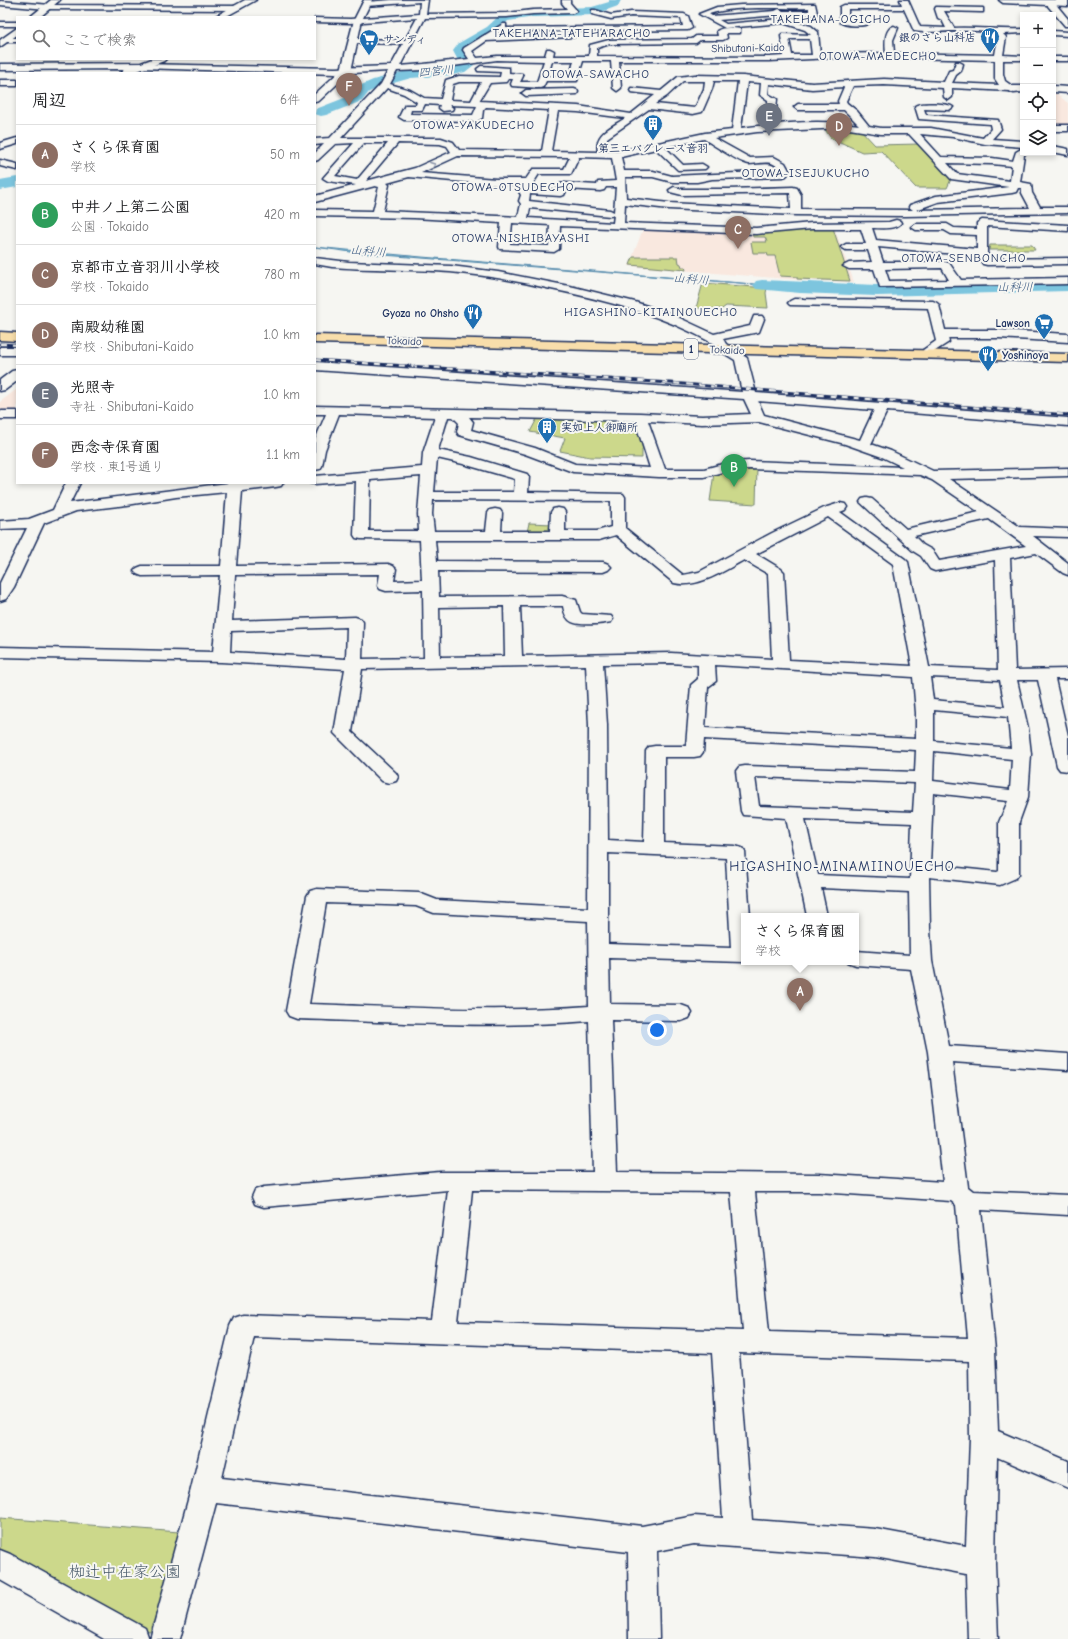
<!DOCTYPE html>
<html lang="ja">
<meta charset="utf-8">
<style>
:root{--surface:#fff;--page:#f6f6f6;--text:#202124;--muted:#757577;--line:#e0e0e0;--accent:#ea580c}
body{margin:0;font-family:"Comic Neue","Klee One",sans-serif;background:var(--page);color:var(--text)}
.controls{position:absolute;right:12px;top:12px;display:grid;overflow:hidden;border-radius:0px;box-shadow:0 2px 6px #0003}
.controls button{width:36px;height:36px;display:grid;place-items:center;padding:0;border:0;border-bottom:1px solid var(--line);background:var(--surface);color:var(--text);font:20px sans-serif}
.you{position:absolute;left:657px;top:1030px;width:14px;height:14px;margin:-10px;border:3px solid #fff;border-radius:50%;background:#1a73e8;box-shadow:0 0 0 6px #1a73e833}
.badge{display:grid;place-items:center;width:26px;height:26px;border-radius:50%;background:var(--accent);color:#fff;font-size:13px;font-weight:700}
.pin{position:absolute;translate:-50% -33px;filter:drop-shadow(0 1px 2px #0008)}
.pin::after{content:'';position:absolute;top:21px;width:14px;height:12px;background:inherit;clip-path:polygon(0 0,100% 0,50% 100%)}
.popup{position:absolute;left:741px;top:913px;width:118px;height:52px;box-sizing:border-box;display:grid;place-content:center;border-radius:0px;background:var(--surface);filter:drop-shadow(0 1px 3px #0005);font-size:13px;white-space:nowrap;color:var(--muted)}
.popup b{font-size:15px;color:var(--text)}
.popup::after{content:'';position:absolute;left:50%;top:100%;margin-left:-8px;border:8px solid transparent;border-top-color:var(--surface)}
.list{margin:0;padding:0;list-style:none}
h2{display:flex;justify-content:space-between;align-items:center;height:52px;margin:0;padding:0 16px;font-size:17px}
h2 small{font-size:13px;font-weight:400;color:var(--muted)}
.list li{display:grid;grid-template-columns:26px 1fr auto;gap:12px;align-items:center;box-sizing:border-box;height:60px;padding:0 16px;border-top:1px solid var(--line)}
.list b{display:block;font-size:15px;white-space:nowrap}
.list p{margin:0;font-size:13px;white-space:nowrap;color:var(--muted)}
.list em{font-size:13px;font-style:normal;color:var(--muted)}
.icon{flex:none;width:22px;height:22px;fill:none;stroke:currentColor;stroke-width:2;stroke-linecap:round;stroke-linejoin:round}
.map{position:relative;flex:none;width:1068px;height:1639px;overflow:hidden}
.search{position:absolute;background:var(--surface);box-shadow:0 2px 6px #0003;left:16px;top:16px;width:300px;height:44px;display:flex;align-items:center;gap:10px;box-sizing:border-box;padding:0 14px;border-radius:0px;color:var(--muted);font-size:15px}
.panel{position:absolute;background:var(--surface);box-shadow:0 2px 6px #0003;left:16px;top:72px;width:300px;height:412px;border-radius:0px}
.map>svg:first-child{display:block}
.built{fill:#f9e8df}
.green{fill:#ccd88b;stroke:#748474}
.water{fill:#7dc5de;stroke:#5689ab}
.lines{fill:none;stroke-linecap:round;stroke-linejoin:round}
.river{fill:#7dc5de;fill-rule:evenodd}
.minor-casing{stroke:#1b2f5e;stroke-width:3}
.tertiary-casing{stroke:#1b2f5e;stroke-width:3}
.secondary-casing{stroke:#1b2f5e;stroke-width:3}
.trunk-casing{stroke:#1b2f5e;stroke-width:3}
.minor{fill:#f6f6f2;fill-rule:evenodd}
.tertiary{fill:#f6f6f2;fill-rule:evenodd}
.secondary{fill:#f6f6f2;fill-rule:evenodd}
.trunk{fill:#f8deab;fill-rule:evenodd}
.rail-casing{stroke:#1b2f5e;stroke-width:3}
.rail{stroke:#f6f6f2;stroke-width:2;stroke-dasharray:6;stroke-linecap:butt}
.oneway{stroke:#8892a8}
.labels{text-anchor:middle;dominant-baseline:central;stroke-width:4;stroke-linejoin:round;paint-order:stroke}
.far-poi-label{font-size:11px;font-weight:bold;fill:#1b2f5e;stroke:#f6f6f2;text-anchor:end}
.far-street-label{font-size:11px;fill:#1b2f5e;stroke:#f6f6f2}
.far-neighbourhood-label{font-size:12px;letter-spacing:1px;fill:#1b2f5e;stroke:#f6f6f2}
.far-water-label{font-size:12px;font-style:italic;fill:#34547e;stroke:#f6f6f2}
.shield{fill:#f6f6f2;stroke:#5d6b8a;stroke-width:1}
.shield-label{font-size:12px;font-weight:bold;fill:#1b2f5e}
.neighbourhood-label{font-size:14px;letter-spacing:1px;fill:#1b2f5e;stroke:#f6f6f2}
.near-park-label{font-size:16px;fill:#475969;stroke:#f6f6f2}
</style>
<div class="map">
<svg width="1068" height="1639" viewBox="0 0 1068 1639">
<rect width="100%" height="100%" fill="#f6f6f2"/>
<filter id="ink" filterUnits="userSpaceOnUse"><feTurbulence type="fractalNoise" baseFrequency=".025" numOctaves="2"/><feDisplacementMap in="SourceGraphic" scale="8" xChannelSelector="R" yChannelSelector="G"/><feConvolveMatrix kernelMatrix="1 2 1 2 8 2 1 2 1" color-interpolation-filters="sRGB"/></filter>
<g filter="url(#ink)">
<path class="built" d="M1053,91L1068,103V128L1053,127Z
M834,227L854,282L801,280L629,266L643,229L693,232L756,233Z
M17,389V413H0V402Z"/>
<path class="green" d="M844,126L860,129L875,145L920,144L952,177L947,188H916L881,151L862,152L831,138L823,127Z
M822,228H833L850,281L797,279V277L780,276L775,256H768L767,253H753L751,242H767L765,237H753L752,233Z
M990,245H1032L1035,250H989Z
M633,257H678L679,263L681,264L682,267H685L686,270L630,265Z
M703,283L767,288L766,293L768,308L726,306L722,309L696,308Z
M538,417H610L617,429H638L646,450H642V458L590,457L560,451L565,438L530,432Z
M757,467L756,504L710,501L714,473L734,468Z
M529,523L552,524L551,530L545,533L527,532Z
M0,1518L179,1532L157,1623H152L150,1632L143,1631L0,1555Z"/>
<path class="water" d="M315,247L422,257L802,288L358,253Z"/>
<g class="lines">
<path class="river" d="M609,0H621L618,6L593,15L535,17L508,21L495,33L467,49L466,51L474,65L465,72L452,75L411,78L383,86L369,92L362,101L326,115L321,116L315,114L316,109L352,95L359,86L373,80L410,70L455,66L460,64L453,51L459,43L487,27L500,15L535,9L592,7L609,2Z
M17,177V187L0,190V180Z
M762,280L877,285L1068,281V291L877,296L800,293L756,289L753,285L756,281Z"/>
<g class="minor-casing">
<path id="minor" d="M391,0H428L426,14L507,13L533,10L567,9L562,3V0H570V3L577,11L573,13L533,14L507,17L425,18L400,66L424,64L469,59L463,50L464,48L503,24H506V28L683,26L681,18L631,16L611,19L592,14V10H595L611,15L631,12L684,14L688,16L692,28L688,30L499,32L472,51L477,58L497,56H545L547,49H550L554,51L553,56H589L590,45L609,40L692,39L696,36H718L717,31C722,27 733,28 740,29V33H726L727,38L723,40H700L696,43L610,44L597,48V56L769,57L784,56L781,36L782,34L811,35L805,30L783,23L725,28L699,14L717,7L741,5L815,4L817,13L816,15H786L790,21L811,26L818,32L820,54L886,53C885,44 884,29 894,26L898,28L893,40L894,53L995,55L998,37C985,25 934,35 914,31L904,9H848V20L865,21L869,23C864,27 845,26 840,22V7L844,5H902L900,0H908L920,27L946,28L942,20L938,18L935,9L936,7L983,8V12H980L944,11L954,28C977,27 1000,30 1023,29V33L1003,34L1006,37L1003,55L1023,56V60H1003V74L1005,81L1012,86H1023V92L1014,93L1009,91L952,88V97L948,100L944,97L943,88L884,85L853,86L846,101L847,103L857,111L869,126L881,128H931L983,138L991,129L990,124L919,119L915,106C919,102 949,103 953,107L949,110L924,109L926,115L998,120L1001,129L992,139L1023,141V147L985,144L953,137L920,134L941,157L992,158L1013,161L1016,152L1023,148V153H1026L1024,155L1020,182L1031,184L1032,193L1040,207H1068V213L905,216L796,215L669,209L625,204L624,223L756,228L812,223L889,222L896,220L900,221L901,223C895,230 881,228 872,228L876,240L977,249V235L951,234L944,230H916L911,227L916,224H947L954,228L977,229V223L982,220L1068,225V231L987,226V253L991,259L1068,258V264L987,265L983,264L978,256L878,247L883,262H945L949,263L961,280L1068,278V284L880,287L874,269H849L843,266L849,263L872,262L868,250H846L841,247L846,244H866L861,229H812L756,234L560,226L559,249L554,252L500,249L499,247L501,223L414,218L315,216V210L373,211L379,187L375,186L315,202V196L356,185L328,181L323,178L354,143L335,144L318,160L315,161V153L324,144L315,145V139L330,138L381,84L388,71L335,74L140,68L136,66L140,64L335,68L391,66L403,44L353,43L349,41L353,39L405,40L417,18L350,23L315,22V18L350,19L419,14L420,2L366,6L362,4L366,2ZM809,8V11H783L779,9L775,11L712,16L709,14C736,5 780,9 809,8ZM778,15L780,19L726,24L719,20ZM789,39H810L812,55H792ZM855,57L995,60V79L999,85L952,83L956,75L961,71L963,64L959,62H956L953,70L949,71L944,82L884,79L812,83L743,76L695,75L678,77L661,91L631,88L630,90L631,92L655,95L631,114L578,106L479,101L490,83L506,82L508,79H513L511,84L512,86L540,88L543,87L546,81H577L583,61H611L613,88L617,91L621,88L619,61H769ZM497,60L544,61L537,82H520L523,76L522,74L509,73V68L481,66L477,69L478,71L501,72L500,77L459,76L446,80L441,99L424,98L410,90L390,84L397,71L424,70ZM552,61H574L570,76H548ZM683,81H705L704,89L695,108L655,104L667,96ZM714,81H738L732,130L705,133L616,152H607L606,145L607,138L649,109L693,114L702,112L712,89ZM459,82H481L471,101L450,100L453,84ZM747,82L761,83L760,95L768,100V111L772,114L776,111L777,99L768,94L769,84L812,89L844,87L838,101L839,104H798L794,107L798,110H844L859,125C821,119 779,123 741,128ZM387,88L404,94L417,102L416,105H405L399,117L404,120L477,121L482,118L483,110L486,107L549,110L542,151L459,150L453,142L441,138H341ZM425,104L440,105L439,108L443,111L452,110L453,108L449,105L477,106L473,115L410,114L411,110H422ZM558,111L578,112L625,118C611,128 594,133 598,152L551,151ZM843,128L881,134H909L951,179L1009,187L936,196L910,205L909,207L913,210L801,209V195L797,188L793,187L729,189H682L674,187L669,190L670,192L682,195L790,193L791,209L669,203L626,198L625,177H653L672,182H697L712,179L783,177L786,176L790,172L785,163L774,157L750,158L714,138L757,132ZM704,139C712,144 740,163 749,164C760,164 774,158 780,171L672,176L653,171H624L621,157L656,149L678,170L705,169L707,167L702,164L683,165L665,147ZM364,143H388L357,180L335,176ZM398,143L440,144L447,146L451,152L415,168L366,181ZM458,156L570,157L564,169H533L526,179H496L421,173ZM579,157L612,158L616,181L598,182L597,185L564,183L560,184L557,190L530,188L539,174H571ZM947,163L992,164L1012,166L1010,181L957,174ZM409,177L496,185H522L518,190L521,195L519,201L521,204L518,217L383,211L389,185L387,183ZM606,187H616L614,212L610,210L529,201L530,194L560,196L564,195L567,189L600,191L604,190ZM1018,188H1022V193L1030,208L916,210L938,202L1012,193L1016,192ZM530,208L610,216L614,215L613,223L528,218ZM512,223L550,225L549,246L510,244ZM942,268L949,280L889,281L885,269Z
M0,1L51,5L237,6L241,8L237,10L47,9L0,5Z
M1048,2H1054L1068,19V26H1065L1048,6Z
M0,22H17V26H0Z
M1053,31L1068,32V36L1053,35Z
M3,38H17V42H3Z
M1053,57H1068V61H1053Z
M0,80H17V86H0Z
M1053,86L1068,87V93L1053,92Z
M574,89L577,90L578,92L577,94L526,96L522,93L526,90Z
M1053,125H1068V131H1053Z
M1053,146L1068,149V155L1053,152Z
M0,160L17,164V170L0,166Z
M315,258L349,262L451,266L498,272L574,287L635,302L671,314L714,334L750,326L754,316H762L764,319L759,332L723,339L726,344L747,358L756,393L1068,418V426L887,411L871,444L891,451L933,471L1068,468V476L949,479L1020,527L1068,529V537L1033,536L1068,563V575L1063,573L1036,553L1010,558L1015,670L1068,669V679H1055L1068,736V771L1060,770L1057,766L1038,680H1017L1028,728L1031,754L1028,797L1019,822V874L1016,878L1000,885L929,877L930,930L932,961L949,1046L1068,1054V1070L952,1062L968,1187L973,1191L1068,1195V1215L981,1210L995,1350L998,1431L1068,1461V1488L997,1457L995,1563L998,1639H968L966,1574L875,1557L694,1544L657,1551L659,1639H629L628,1552L216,1503L180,1639H150L191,1489L230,1326L234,1318L243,1315L432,1321L448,1190L264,1207L255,1204L252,1197L255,1190L264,1187L440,1172H593L589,1021C492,1029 394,1022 297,1019L289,1016L286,1011L307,896L310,891L317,889L419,893L437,900L588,908L589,725L586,665L362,669L352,732L396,773L398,777L396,781L389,783L382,781L334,733L345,669L221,662L0,657V647L213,652L220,575L142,576L137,574L134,571L137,568L142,566H221L227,492L176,497L127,505L76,511L44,523L14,587L6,599L0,601V583L27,528L0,529V521L29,519L53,510L66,483H80L70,503L228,483H283L281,486L276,487L242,491L236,566L388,564L393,566L396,569L394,581L422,580L420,540L361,539L356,538L354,535L356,481L315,484L310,483H315V476L422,467L423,453L435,417L339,414L325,450L322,466L320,469L315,470V440L326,414H315V406L640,413L702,416L751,414L744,399L315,370V362L742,392L735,360L717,349L714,344C663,315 608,301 551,289C518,281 484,275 450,272C411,269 371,270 332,267L315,264ZM758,401H757L874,410L860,440L764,415ZM448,417H453L459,423L457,432L459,435L525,454L573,472L659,477H704L730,470L750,469L920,475L932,480L979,512L906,529L872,499L867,498L862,499L860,502L913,551L921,556L930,569L935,571L995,560L998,670L929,667L908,562L905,559L840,512L845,510L847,507L845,504L840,503L824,508L772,533L699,572L683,575L625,528V497L623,494L528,492L529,477L527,474L471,457L438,450ZM469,417L635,421L650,468L575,464L535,448L471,430L473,422ZM648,421L702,424L759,422L845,444L882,457L903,467L750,461L730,462L704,469H665ZM437,458L463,464L515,479L514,492H434ZM421,476L418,514L419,531H369L370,480ZM433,500L611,501V527L597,531H565V512L563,509L558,508L553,509L551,512L550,531H501L502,513L500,510L495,509L490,510L488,513L486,531H434L432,514ZM828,517L893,564L912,666L789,660L784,572L781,569L756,554ZM989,519L1026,546L939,561L932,550L923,545L914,536ZM616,535L674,583C698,589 725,570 744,560L768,574L772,659L671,653L522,656L520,606H563C564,612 566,619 572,622C579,626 603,624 611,622L613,619L611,616L582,614L580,612L576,600L562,596L439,597L438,571L603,572L608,570L611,567L608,564L603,562L437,561L435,540H599ZM380,574L378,586L380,589L386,591L423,590L424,658L362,659L363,622L361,619L355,617L232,621L235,575ZM504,606L505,656L440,657L439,607ZM347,627L346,659L230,652L231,631ZM671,663L698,665V679L691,685L686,746H655L649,747L646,751L644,842L608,840L607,725L603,664ZM715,665L913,677L916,713V739L705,728L708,687L716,681ZM930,677L1000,680L1005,707L933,700ZM934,710L1008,717L1011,748L934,741ZM704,739L916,750L915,772L745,766L739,767L736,771L741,811L743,815L786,818L807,916H827L821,888L909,892L910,955L856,951V962H848L856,965L911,969L928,1052L943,1182L819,1174L617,1172L611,1020L681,1021L689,1018L692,1013L689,1008L681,1005L610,1004L609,958L744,962V916H750L745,852L742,848L735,846L664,843V757H694L700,756L703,752ZM934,751L1012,759L1010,790L933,781ZM755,777L915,783L913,812L759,806ZM933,793L1008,801L999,822V871L997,872L930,865ZM805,819L912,823L910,879L818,875ZM608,853L726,858L731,948L608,944ZM326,903L416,906L434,913L588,921L589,1006C496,1013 402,1007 309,1004ZM472,1190L731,1192L743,1331L458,1322ZM755,1192H819L951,1201L956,1205L968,1338L769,1332ZM254,1337L712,1353L723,1518L694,1516L642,1526L222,1478ZM739,1353L969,1361L970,1438L966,1546L875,1529L752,1520Z
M794,299L933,301L937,303L939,305L945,330H999L1068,334V342L999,338H948L949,342L935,351L936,355L934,358H926L923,350L936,341L928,308L790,305L788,303L790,301Z
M0,347H17V355H0Z
M0,411H17V419H0Z
M0,1550L10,1554L145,1628L149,1639H104L0,1580Z"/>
</g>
<g class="tertiary-casing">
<path id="tertiary" d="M51,0H60L40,17H30Z
M364,0H372L362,20L351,71L319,101L315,102V94L341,70L354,20Z
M17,28V35L0,47V40Z
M571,32L574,33L576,35L574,37L485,41L480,38L485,35Z
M17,370V381L5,390L0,391V380L12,371Z"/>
</g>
<g class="secondary-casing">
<path id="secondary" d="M245,0H256L225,17H214Z
M999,0H1068V6L1003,3Z
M152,59H166L164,61L132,73H122L123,70L125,69L0,70V64L141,63Z
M17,138V144L0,149V143Z"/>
</g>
<g class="trunk-casing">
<path id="trunk" d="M0,332L17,333V341L0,340Z
M315,335L1068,354V362L315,343Z"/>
</g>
<use href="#minor" class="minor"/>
<use href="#tertiary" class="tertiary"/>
<use href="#secondary" class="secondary"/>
<use href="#trunk" class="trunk"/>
<g class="rail-casing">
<path id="rail" d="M0,344L17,345
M315,360L671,383L1068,415"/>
</g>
<use href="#rail" class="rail"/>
</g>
<defs><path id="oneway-chevron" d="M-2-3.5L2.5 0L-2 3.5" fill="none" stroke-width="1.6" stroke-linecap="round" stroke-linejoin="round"/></defs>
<use class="oneway" href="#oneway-chevron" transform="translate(433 165) rotate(-20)"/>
</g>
<defs>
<g id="restaurant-pin" transform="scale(1)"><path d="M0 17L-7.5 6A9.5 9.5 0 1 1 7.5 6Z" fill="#1f6fb2" stroke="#f6f6f2"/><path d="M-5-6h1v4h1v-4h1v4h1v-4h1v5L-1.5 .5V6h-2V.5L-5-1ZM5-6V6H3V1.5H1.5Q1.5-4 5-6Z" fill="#fff"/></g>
<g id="supermarket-pin" transform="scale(1)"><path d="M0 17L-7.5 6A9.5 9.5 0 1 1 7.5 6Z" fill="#1f6fb2" stroke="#f6f6f2"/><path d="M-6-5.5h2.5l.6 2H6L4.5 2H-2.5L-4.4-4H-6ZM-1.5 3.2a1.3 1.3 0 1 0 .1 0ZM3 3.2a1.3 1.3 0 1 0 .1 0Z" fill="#fff"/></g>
<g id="building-pin" transform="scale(1)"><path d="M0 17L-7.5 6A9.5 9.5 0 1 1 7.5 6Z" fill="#1f6fb2" stroke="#f6f6f2"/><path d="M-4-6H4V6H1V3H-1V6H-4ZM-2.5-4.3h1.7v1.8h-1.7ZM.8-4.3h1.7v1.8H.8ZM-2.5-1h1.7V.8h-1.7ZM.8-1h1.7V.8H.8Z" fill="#fff"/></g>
</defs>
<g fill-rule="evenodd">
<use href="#restaurant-pin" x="990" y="37"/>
<use href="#supermarket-pin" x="369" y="39"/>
<use href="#building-pin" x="653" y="124"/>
<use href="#restaurant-pin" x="473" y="313"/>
<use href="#supermarket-pin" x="1044" y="323"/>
<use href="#restaurant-pin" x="988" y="355"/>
<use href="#building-pin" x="547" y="427"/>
</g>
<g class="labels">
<g class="far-poi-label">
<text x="976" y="37">銀のさら山科店</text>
<text x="383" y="39" text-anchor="start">サンディ</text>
<text x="653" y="148" text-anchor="middle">第三エバグレース音羽</text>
<text x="459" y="313">Gyoza no Ohsho</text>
<text x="1030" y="323">Lawson</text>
<text x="1002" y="355" text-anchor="start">Yoshinoya</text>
<text x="561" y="427" text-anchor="start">実如上人御廟所</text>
</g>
<g class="far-street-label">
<text transform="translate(748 48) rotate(-1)">Shibutani-Kaido</text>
<text transform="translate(404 341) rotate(2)">Tokaido</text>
<text transform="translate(727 350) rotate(2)">Tokaido</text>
</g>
<g class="far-neighbourhood-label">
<text x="831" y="19">TAKEHANA-OGICHO</text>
<text x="572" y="33">TAKEHANA-TATEHARACHO</text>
<text x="878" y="56">OTOWA-MAEDECHO</text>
<text x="596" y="74">OTOWA-SAWACHO</text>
<text x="474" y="125">OTOWA-YAKUDECHO</text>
<text x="806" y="173">OTOWA-ISEJUKUCHO</text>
<text x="513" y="187">OTOWA-OTSUDECHO</text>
<text x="521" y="238">OTOWA-NISHIBAYASHI</text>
<text x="964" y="258">OTOWA-SENBONCHO</text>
<text x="651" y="312">HIGASHINO-KITAINOUECHO</text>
</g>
<g class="far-water-label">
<text transform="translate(436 71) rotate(-5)">四宮川</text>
<text transform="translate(368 251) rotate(5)">山科川</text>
<text transform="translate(691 279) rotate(5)">山科川</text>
<text x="1015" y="287">山科川</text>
</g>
<rect class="shield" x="684" y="339" width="14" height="20" rx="3"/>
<g class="shield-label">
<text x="691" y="349">1</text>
</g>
<g class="neighbourhood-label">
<text x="842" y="866">HIGASHINO-MINAMIINOUECHO</text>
</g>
<g class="near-park-label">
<text x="125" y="1572">椥辻中在家公園</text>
</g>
</g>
</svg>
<div class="controls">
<button>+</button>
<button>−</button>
<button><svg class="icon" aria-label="locate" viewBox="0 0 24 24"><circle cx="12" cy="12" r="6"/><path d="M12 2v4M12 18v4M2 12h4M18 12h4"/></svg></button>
<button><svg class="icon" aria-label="layers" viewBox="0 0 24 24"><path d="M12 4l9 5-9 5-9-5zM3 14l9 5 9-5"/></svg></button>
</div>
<div class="you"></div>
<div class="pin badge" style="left:800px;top:1011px;background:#8d6e63">A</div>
<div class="popup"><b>さくら保育園</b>学校</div>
<div class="pin badge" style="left:734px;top:487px;background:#2e9e5b">B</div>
<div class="pin badge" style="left:738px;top:249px;background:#8d6e63">C</div>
<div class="pin badge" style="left:839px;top:146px;background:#8d6e63">D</div>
<div class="pin badge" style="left:769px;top:136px;background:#6b7280">E</div>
<div class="pin badge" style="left:349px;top:106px;background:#8d6e63">F</div>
<div class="search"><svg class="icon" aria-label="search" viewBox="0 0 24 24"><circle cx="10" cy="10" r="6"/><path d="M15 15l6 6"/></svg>ここで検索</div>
<section class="panel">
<h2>周辺<small>6件</small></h2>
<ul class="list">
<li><span class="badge" style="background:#8d6e63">A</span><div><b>さくら保育園</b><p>学校</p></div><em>50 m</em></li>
<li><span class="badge" style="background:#2e9e5b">B</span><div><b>中井ノ上第二公園</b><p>公園 · Tokaido</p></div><em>420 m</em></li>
<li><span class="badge" style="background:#8d6e63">C</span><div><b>京都市立音羽川小学校</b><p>学校 · Tokaido</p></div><em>780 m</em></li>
<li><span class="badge" style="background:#8d6e63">D</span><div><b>南殿幼稚園</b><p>学校 · Shibutani-Kaido</p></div><em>1.0 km</em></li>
<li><span class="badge" style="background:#6b7280">E</span><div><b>光照寺</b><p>寺社 · Shibutani-Kaido</p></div><em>1.0 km</em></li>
<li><span class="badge" style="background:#8d6e63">F</span><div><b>西念寺保育園</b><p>学校 · 東1号通り</p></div><em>1.1 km</em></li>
</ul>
</section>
</div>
